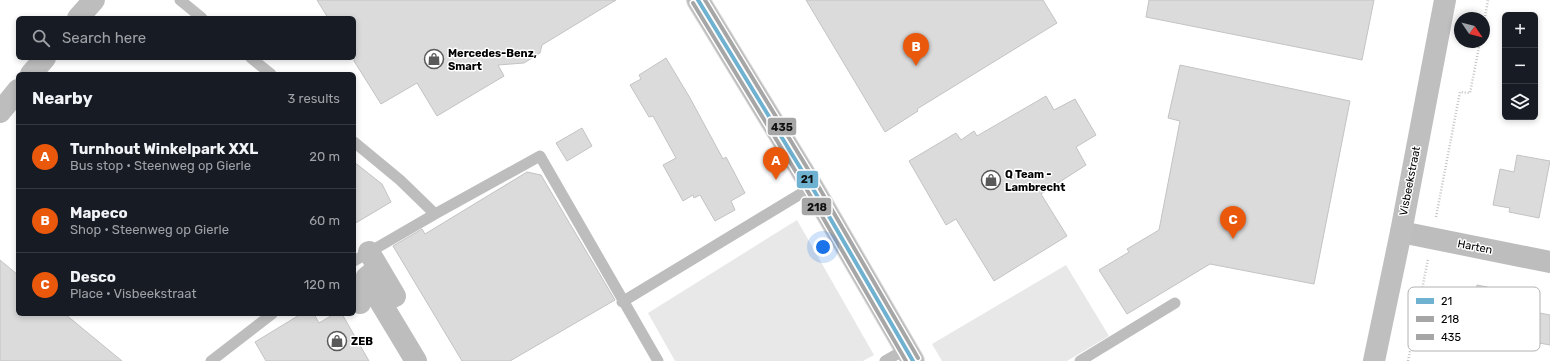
<!DOCTYPE html>
<meta charset="utf-8">
<style>
:root{--surface:#171b24;--page:#242831;--text:#f1f3f6;--muted:#9ea1a6;--line:#363941;--accent:#ea580c}
body{margin:0;font-family:Rubik,sans-serif;background:var(--page);color:var(--text)}
.controls{position:absolute;right:12px;top:12px;display:grid;overflow:hidden;border-radius:6px;box-shadow:0 2px 6px #0003}
.controls button{width:36px;height:36px;display:grid;place-items:center;padding:0;border:0;border-bottom:1px solid var(--line);background:var(--surface);color:var(--text);font:20px sans-serif}
.compass{position:absolute;left:1454px;top:12px;width:36px;height:36px;border-radius:50%;background:var(--surface);box-shadow:0 2px 6px #0003;rotate:125deg}
.you{position:absolute;left:823px;top:247px;width:14px;height:14px;margin:-10px;border:3px solid #fff;border-radius:50%;background:#1a73e8;box-shadow:0 0 0 6px #1a73e833}
.badge{display:grid;place-items:center;width:26px;height:26px;border-radius:50%;background:var(--accent);color:#fff;font-size:13px;font-weight:700}
.pin{position:absolute;translate:-50% -33px;filter:drop-shadow(0 1px 2px #0008)}
.pin::after{content:'';position:absolute;top:21px;width:14px;height:12px;background:inherit;clip-path:polygon(0 0,100% 0,50% 100%)}
.list{margin:0;padding:0;list-style:none}
h2{display:flex;justify-content:space-between;align-items:center;height:52px;margin:0;padding:0 16px;font-size:17px}
h2 small{font-size:13px;font-weight:400;color:var(--muted)}
.list li{display:grid;grid-template-columns:26px 1fr auto;gap:12px;align-items:center;box-sizing:border-box;height:64px;padding:0 16px;border-top:1px solid var(--line)}
.list b{display:block;font-size:15px;white-space:nowrap}
.list p{margin:0;font-size:13px;white-space:nowrap;color:var(--muted)}
.list em{font-size:13px;font-style:normal;color:var(--muted)}
.icon{flex:none;width:22px;height:22px;fill:none;stroke:currentColor;stroke-width:2;stroke-linecap:round;stroke-linejoin:round}
.map{position:relative;flex:none;width:1550px;height:361px;overflow:hidden}
.search{position:absolute;background:var(--surface);box-shadow:0 2px 6px #0003;left:16px;top:16px;width:340px;height:44px;display:flex;align-items:center;gap:10px;box-sizing:border-box;padding:0 14px;border-radius:6px;color:var(--muted);font-size:15px}
.panel{position:absolute;background:var(--surface);box-shadow:0 2px 6px #0003;left:16px;top:72px;width:340px;height:244px;border-radius:6px}
.map>svg:first-child{display:block}
.green{fill:#e8e8e8}
.building{fill:#dbdbdb;stroke:#c3c3c3}
.lines{fill:none;stroke-linecap:round;stroke-linejoin:round}
.primary-casing{stroke:#dbdbdb;stroke-width:24}
.path{stroke:#c2c2c2;stroke-width:2.5;stroke-dasharray:1 2;stroke-linecap:butt}
.lane{stroke:#bdbdbd;stroke-width:11}
.street{stroke:#bdbdbd;stroke-width:22}
.secondary{stroke:#bfbfbf;stroke-width:22}
.primary{stroke:#bdbdbd;stroke-width:22}
.bus-1-casing{stroke:#fff;stroke-width:7}
.bus-2-casing{stroke:#fff;stroke-width:7}
.bus-3-casing{stroke:#fff;stroke-width:7}
.bus-1{stroke:#6fb1d0;stroke-width:4}
.bus-2{stroke:#a6a6a6;stroke-width:4}
.bus-3{stroke:#a6a6a6;stroke-width:4}
.labels{text-anchor:middle;dominant-baseline:central;stroke-width:3;stroke-linejoin:round;paint-order:stroke}
.poi-label{font-size:11px;font-weight:bold;fill:#000;stroke:#fff;text-anchor:start}
.street-label{font-size:11px;fill:#000;stroke:#fff}
.key{fill:#fff;stroke:#b2b2b2;stroke-width:1}
.key-label{font-size:11px;fill:#000}
.line-badge{stroke:#fff;stroke-width:1.5}
.pale-badge-label{font-size:11px;text-anchor:middle;font-weight:bold;fill:#111}
</style>
<div class="map">
<svg width="1550" height="361" viewBox="0 0 1550 361">
<rect width="100%" height="100%" fill="#fff"/>
<path class="green" d="M797,220L874,355L863,361H675L648,313Z
M1066,265L1109,336L1067,361H942L932,344Z"/>
<path class="building" d="M317,0H616L542,45L540,53L524,63L498,65L504,76L437,116L417,83L381,104L354,61V18H328Z
M806,0H1043L1057,23L917,109L918,111L885,132Z
M1149,0H1374L1362,60L1146,17Z
M666,58L690,98L723,159L726,157L745,193L731,201L735,210L715,221L700,195L694,198L693,195L683,201L663,165L676,158L653,116L649,117L630,85L641,79L639,75Z
M1180,65L1350,101L1314,284L1210,264L1127,314L1099,270L1129,252L1127,249L1159,230L1180,121L1168,118Z
M1046,96L1054,110L1075,99L1096,135L1076,147L1086,165L1041,194L1067,236L994,281L956,219L946,225L909,161L956,133L961,140L974,131L977,136Z
M582,128L592,146L567,161L556,143Z
M1517,155L1550,161L1539,218L1509,212L1510,208L1493,205L1500,169L1514,172Z
M354,162L382,184L391,202L354,224Z
M527,172L541,175L615,300L510,361H462L393,246L422,229L425,234Z
M0,260L18,275V314H65L122,361H0Z
M1477,285L1507,291L1504,306L1550,315V345L1469,330Z
M301,314H314L319,323L334,314H342L369,361H266L255,342Z"/>
<g class="lines">
<g class="primary-casing">
<path id="primary" d="M698,0L812,187L913,361"/>
</g>
<path class="path" d="M1484,22L1488,0
M1436,217L1460,92L1470,93L1480,42
M1408,361L1428,259"/>
<path class="lane" d="M180,0L202,18
M251,58L271,74
M354,142L400,180L435,214L540,156L658,361
M354,261L435,214
M622,302L812,187
M211,361L272,314
M885,361L906,349
M1080,361L1175,303"/>
<path class="street" d="M78,18L94,0
M31,74L45,58
M0,112L18,90
M1401,232L1550,262
M369,252L395,296L389,299L372,273L366,278L416,361
M354,293L360,303"/>
<path class="secondary" d="M1374,361L1401,232L1445,0"/>
<use href="#primary" class="primary"/>
<g class="bus-1-casing">
<path id="bus-1" d="M698,0L812,187L913,361"/>
</g>
<g class="bus-2-casing">
<path id="bus-2" d="M693,3L807,190L906,361"/>
</g>
<g class="bus-3-casing">
<path id="bus-3" d="M705,0L817,184L918,358"/>
</g>
<use href="#bus-1" class="bus-1"/>
<use href="#bus-2" class="bus-2"/>
<use href="#bus-3" class="bus-3"/>
</g>
<defs>
<g id="shop-ring" transform="scale(1)"><circle r="9.5" fill="#fff" stroke="#595959" stroke-width="1.5"/><path d="M-5-2.5h2.3a2.7 3.5 0 0 1 5.4 0H5L5.5 6h-11ZM-1.5-2.5h3a1.5 2.3 0 0 0-3 0Z" fill="#595959"/></g>
</defs>
<g fill-rule="evenodd">
<use href="#shop-ring" x="434" y="59"/>
<use href="#shop-ring" x="991" y="180"/>
<use href="#shop-ring" x="337" y="341"/>
</g>
<g class="labels">
<g class="poi-label">
<text x="448" y="53">Mercedes-Benz,<tspan x="448" dy="13">Smart</tspan></text>
<text x="1005" y="174">Q Team -<tspan x="1005" dy="13">Lambrecht</tspan></text>
<text x="351" y="341">ZEB</text>
</g>
<g class="street-label">
<text transform="translate(1410 181) rotate(-79)">Visbeekstraat</text>
<text transform="translate(1475 247) rotate(11)">Harten</text>
</g>
</g>
<rect x="1408" y="287" width="132" height="64" rx="6" class="key"/>
<rect x="1416" y="298" width="18" height="6" fill="#6fb1d0"/>
<rect x="1416" y="316" width="18" height="6" fill="#a6a6a6"/>
<rect x="1416" y="334" width="18" height="6" fill="#a6a6a6"/>
<g class="key-label">
<text x="1441" y="305">21</text>
<text x="1441" y="323">218</text>
<text x="1441" y="341">435</text>
</g>
<g class="line-badge">
<rect x="767" y="117" width="30" height="19" rx="4" fill="#a6a6a6"/>
<rect x="796" y="170" width="23" height="19" rx="4" fill="#6fb1d0"/>
<rect x="801" y="197" width="31" height="19" rx="4" fill="#a6a6a6"/>
</g>
<g class="pale-badge-label">
<text x="782" y="131">435</text>
<text x="807" y="183">21</text>
<text x="817" y="211">218</text>
</g>
</svg>
<div class="controls">
<button>+</button>
<button>−</button>
<button><svg class="icon" aria-label="layers" viewBox="0 0 24 24"><path d="M12 4l9 5-9 5-9-5zM3 14l9 5 9-5"/></svg></button>
</div>
<svg class="compass" viewBox="-18 -18 36 36"><path d="M0-13l5 13h-10z" fill="#e53935"/><path d="M0 13l5-13h-10z" fill="#9ea1a6"/></svg>
<div class="you"></div>
<div class="pin badge" style="left:776px;top:180px">A</div>
<div class="pin badge" style="left:916px;top:66px">B</div>
<div class="pin badge" style="left:1233px;top:239px">C</div>
<div class="search"><svg class="icon" aria-label="search" viewBox="0 0 24 24"><circle cx="10" cy="10" r="6"/><path d="M15 15l6 6"/></svg>Search here</div>
<section class="panel">
<h2>Nearby<small>3 results</small></h2>
<ul class="list">
<li><span class="badge">A</span><div><b>Turnhout Winkelpark XXL</b><p>Bus stop · Steenweg op Gierle</p></div><em>20 m</em></li>
<li><span class="badge">B</span><div><b>Mapeco</b><p>Shop · Steenweg op Gierle</p></div><em>60 m</em></li>
<li><span class="badge">C</span><div><b>Desco</b><p>Place · Visbeekstraat</p></div><em>120 m</em></li>
</ul>
</section>
</div>
